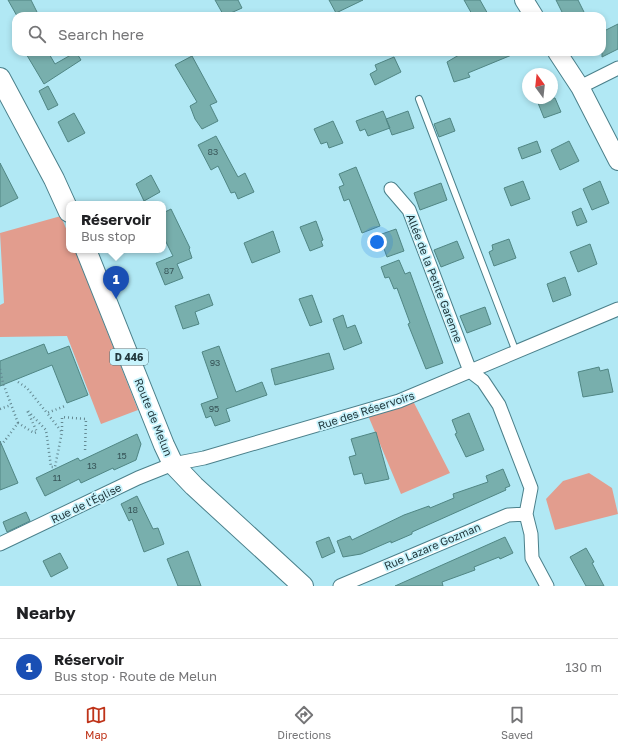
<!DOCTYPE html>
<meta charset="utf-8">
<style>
:root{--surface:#fff;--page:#f2f2f2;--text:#202124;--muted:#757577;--line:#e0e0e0;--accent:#bf341a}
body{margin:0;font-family:"Golos Text",sans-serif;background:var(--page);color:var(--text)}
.compass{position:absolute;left:522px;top:68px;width:36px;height:36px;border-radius:50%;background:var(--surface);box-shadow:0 2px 6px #0003;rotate:345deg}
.you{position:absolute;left:377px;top:242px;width:14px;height:14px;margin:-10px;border:3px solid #fff;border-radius:50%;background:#1a73e8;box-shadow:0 0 0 6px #1a73e833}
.badge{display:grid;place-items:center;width:26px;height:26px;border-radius:50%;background:var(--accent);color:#fff;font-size:13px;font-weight:700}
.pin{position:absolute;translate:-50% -33px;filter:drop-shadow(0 1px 2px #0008)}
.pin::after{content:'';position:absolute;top:21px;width:14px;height:12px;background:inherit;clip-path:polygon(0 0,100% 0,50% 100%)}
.popup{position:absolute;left:66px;top:201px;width:100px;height:52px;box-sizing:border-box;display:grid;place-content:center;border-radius:8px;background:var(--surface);filter:drop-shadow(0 1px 3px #0005);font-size:13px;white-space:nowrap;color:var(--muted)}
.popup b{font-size:15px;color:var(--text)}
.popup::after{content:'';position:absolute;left:50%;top:100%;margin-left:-8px;border:8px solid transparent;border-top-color:var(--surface)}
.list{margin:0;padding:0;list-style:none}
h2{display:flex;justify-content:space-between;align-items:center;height:52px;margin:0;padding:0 16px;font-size:17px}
h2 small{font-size:13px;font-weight:400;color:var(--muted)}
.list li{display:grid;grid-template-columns:26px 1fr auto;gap:12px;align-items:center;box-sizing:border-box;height:56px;padding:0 16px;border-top:1px solid var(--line)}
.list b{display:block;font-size:15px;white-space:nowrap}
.list p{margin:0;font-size:13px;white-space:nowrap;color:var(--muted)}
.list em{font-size:13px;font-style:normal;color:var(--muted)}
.icon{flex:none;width:22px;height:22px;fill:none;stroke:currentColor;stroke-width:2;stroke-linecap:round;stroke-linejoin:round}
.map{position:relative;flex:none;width:618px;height:586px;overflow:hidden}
.search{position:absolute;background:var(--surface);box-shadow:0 2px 6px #0003;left:12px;right:12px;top:12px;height:44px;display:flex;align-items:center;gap:10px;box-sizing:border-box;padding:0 14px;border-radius:12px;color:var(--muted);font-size:15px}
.sheet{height:108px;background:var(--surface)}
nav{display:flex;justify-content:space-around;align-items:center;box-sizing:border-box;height:56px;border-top:1px solid var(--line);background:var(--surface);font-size:11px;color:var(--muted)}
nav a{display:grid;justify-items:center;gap:2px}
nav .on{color:var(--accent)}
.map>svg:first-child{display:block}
.green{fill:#e29d8e}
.building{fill:#78afad;stroke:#508684}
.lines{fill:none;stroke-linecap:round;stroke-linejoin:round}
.lane-casing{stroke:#4b808b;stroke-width:8}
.street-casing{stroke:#4b808b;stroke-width:15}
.secondary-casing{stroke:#4b808b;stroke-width:20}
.primary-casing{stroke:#4b808b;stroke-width:22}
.path{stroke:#648992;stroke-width:2.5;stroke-dasharray:1 3;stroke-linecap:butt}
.lane{stroke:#fff;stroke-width:6}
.street{stroke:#fff;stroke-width:13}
.secondary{stroke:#fff;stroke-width:18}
.primary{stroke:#fff;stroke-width:20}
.labels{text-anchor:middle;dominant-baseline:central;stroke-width:3.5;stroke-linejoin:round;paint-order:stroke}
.number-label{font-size:9px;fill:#385659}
.shield{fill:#c7f3fc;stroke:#547076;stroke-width:1}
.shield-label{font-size:10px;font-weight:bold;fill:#22383d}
.street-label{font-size:11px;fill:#22383d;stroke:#c7f3fc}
</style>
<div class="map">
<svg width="618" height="586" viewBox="0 0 618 586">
<rect width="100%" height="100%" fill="#b1e8f4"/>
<path class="green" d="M61,216L69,236V250H75L138,410L101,424L67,336L0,337V305L4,303L0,233Z
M412,399L450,473L401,494L367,413Z
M589,473L612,488L618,514L555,530L546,499L563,481Z"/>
<path class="building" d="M8,0H31L39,16H17Z
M215,0H238L242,8L224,16Z
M329,0H363L336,13Z
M464,0H480L489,16H473Z
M556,0H578L586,16H564Z
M618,24V49L602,57V32Z
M25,52H48L55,64L76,52L81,60L44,84Z
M464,52H519L468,73L470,77L454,82L447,62Z
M192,56L217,102L210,105L218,121L202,129L195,119L190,106L197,102L175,65Z
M394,57L401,72L375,85L370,74L377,70L375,65Z
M48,86L58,105L48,110L39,91Z
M536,98H555L561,112L544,118Z
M383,111L390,128L368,136L365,129L360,131L356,121Z
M408,111L414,128L392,135L386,119Z
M74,113L85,133L68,142L58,122Z
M450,118L455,131L439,137L434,124Z
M333,121L343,143L329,148L327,142L321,144L314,129Z
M216,136L238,177L245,173L254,192L238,199L235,192L231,193L218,166L211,170L198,145Z
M537,141L541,152L522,159L518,148Z
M569,141L579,161L560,170L551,150Z
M0,163L18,198L0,207Z
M356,167L380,226L362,233L349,199L344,201L339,187L344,185L339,174Z
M151,175L160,192L144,201L136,184Z
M523,181L530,199L511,206L504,188Z
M600,181L609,203L592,210L583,189Z
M441,183L447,200L420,210L414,193Z
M581,208L587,222L577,226L572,212Z
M171,209L190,248L189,249L192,258L177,264L183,278L165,285L156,263L173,256L163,236V213Z
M316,221L323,240L321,241L323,246L310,251L300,227Z
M396,229L404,251L387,257L379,235Z
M273,231L280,252L252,263L244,243Z
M509,239L516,258L494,266L489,252L493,250L492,245Z
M457,241L464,258L441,267L434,250Z
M590,244L597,264L578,272L570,252Z
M399,260L405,274L410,272L443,363L426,369L408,324L410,323L397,288L394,289L389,277L385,278L381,267Z
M565,277L571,295L553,302L547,284Z
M209,294L213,305L195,312L199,324L183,329L175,306Z
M312,295L322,322L310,326L299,299Z
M485,307L491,324L467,333L460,316Z
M343,315L347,328L355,325L362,343L344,350L333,319Z
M44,344L48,354L69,346L88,395L67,403L52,365L0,386V361Z
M219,346L236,392L262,382L267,395L226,409L230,421L215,426L211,416L206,418L201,404L218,398L202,352Z
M329,353L334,369L275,385L271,369Z
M599,367L600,371L608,369L613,392L583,397L578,372Z
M469,413L484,450L466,457L455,434L457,433L452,420Z
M376,432L389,479L365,484L362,473L354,475L349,457L356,455L351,439Z
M137,434L141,444L136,460L114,470L113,468L81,483L79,479L45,496L36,478L78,458L80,461Z
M0,441L18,483L0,490Z
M503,469L510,486L505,488L506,490L412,532V534L391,543V541L361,554L343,557L337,541L350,536L352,540L404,515L429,506L430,508L454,498L453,494L488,482L486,476Z
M137,496L153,529L158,528L164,544L144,552L132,519L129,521L121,504Z
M26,512L30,521L7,532L3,522Z
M329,537L335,552L322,558L316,542Z
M505,537L513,553L500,559L499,557L474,567L475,570L442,582L443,586H395Z
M586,548L594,562L592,563L604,586H586L570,557Z
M188,551L201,586H178L167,559Z
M60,553L68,568L51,577L43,561Z"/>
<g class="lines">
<g class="lane-casing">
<path id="lane" d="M419,99L516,352"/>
</g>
<g class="street-casing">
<path id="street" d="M580,87L618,68
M391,189L409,210L470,371L483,381L499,405L531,488L526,514L531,534L532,558L547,586
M0,544L138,478L173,464L204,458L399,401L618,309
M340,586L508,515L526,514"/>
</g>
<g class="secondary-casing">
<path id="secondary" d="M524,0L534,16
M557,52L580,87L618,161"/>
</g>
<g class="primary-casing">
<path id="primary" d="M0,78L54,179L69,212
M86,250L164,445L173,464L194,486L303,586"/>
</g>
<path class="path" d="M0,369L3,383L18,423
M18,382L27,388L47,413
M0,409L11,405
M61,431L47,413L65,406
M0,444L3,443L18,423L34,433L37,432L27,410L46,430L51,467H55L62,432V417L86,419L85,451"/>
<use href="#lane" class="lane"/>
<use href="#street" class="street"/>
<use href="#secondary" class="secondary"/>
<use href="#primary" class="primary"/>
</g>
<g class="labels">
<g class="number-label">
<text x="213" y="151">83</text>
<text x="169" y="270">87</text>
<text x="215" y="362">93</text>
<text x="214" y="408">95</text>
<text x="122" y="455">15</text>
<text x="92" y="465">13</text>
<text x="57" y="477">11</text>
<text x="133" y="509">18</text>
</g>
<rect class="shield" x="110" y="349" width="38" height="16" rx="3"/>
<g class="shield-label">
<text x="129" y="357">D 446</text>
</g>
<g class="street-label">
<text transform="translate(435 278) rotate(69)">Allée de la Petite Garenne</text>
<text transform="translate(366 410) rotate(-18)">Rue des Réservoirs</text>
<text transform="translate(154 417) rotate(68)">Route de Melun</text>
<text transform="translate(86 503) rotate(-26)">Rue de l'Église</text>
<text transform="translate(432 546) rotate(-23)">Rue Lazare Gozman</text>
</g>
</g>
</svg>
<svg class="compass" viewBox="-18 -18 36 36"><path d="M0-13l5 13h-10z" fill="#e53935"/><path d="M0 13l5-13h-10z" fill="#757577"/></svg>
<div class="you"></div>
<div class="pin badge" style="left:116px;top:299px;background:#1a4fb4">1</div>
<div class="popup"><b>Réservoir</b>Bus stop</div>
<div class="search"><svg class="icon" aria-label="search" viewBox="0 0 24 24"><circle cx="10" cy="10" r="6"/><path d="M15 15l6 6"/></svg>Search here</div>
</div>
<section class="sheet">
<h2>Nearby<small></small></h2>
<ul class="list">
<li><span class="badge" style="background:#1a4fb4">1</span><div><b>Réservoir</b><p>Bus stop · Route de Melun</p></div><em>130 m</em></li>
</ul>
</section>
<nav>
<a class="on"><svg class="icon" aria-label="map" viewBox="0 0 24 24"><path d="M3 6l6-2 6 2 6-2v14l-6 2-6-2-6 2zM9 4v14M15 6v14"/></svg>Map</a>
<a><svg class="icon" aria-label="directions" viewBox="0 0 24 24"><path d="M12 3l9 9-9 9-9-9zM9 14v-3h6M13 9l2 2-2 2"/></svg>Directions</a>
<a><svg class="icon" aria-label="saved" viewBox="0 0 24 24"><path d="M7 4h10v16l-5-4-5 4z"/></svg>Saved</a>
</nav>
